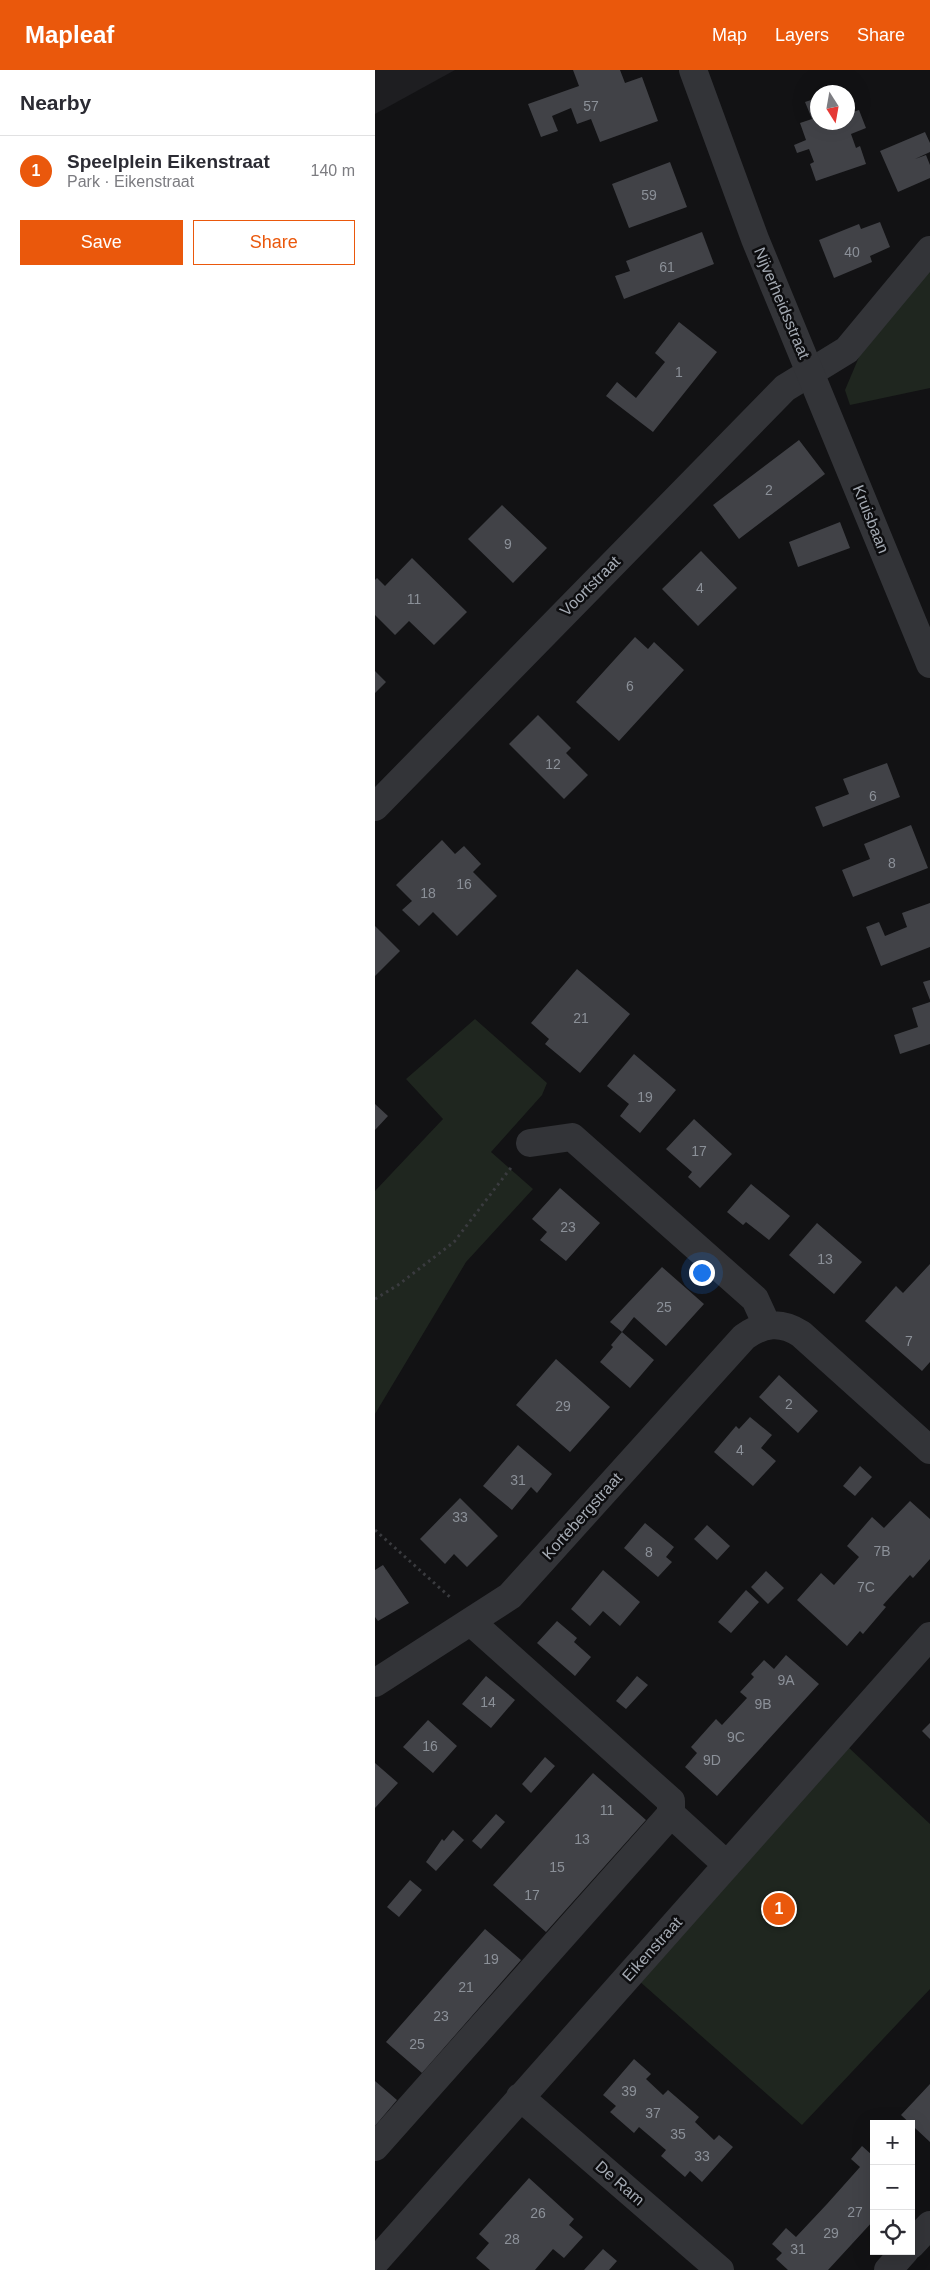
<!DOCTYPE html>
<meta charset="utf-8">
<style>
:root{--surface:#fff;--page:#f2f2f3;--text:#2b2b33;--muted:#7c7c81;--line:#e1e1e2;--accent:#ea580c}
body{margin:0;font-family:Helvetica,sans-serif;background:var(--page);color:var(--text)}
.controls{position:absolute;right:15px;bottom:15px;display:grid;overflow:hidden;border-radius:0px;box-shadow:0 5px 20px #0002}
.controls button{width:45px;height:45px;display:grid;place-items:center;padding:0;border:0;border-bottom:1px solid var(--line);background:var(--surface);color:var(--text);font:25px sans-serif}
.compass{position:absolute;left:435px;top:15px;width:45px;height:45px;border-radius:50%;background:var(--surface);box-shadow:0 5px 20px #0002;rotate:169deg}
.you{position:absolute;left:326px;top:1202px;width:18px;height:18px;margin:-12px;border:4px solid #fff;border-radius:50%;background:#1a73e8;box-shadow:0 0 0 8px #1a73e833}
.badge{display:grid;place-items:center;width:32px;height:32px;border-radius:50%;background:var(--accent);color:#fff;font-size:16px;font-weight:700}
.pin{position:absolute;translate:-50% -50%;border:2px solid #fff;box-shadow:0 1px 5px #0006}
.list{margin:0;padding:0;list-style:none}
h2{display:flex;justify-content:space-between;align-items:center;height:65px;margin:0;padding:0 20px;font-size:21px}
h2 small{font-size:16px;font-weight:400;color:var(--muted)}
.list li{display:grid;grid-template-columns:32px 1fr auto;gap:15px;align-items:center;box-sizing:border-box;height:70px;padding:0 20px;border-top:1px solid var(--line)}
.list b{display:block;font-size:19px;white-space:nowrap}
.list p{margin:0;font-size:16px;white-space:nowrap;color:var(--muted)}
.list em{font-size:16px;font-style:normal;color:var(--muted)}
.actions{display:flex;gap:10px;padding:15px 20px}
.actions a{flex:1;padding:11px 0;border:1px solid var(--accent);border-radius:0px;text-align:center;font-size:18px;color:var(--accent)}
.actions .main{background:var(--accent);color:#fff}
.icon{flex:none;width:28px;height:28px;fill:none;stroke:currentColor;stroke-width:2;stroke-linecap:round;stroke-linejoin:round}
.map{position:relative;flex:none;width:555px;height:2200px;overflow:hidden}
header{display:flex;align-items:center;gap:30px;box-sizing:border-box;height:70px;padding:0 25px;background:var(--accent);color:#fff}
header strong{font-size:24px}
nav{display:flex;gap:28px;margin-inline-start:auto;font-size:18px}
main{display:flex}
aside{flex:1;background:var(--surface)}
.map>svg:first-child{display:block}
.built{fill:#1e1e21}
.green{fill:#1f261f}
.building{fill:#414247}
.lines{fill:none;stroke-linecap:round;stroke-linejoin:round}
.path{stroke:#3a3b3f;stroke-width:3;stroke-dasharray:2.5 4;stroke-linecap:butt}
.minor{stroke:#333438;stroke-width:28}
.tertiary{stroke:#333438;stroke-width:28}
.labels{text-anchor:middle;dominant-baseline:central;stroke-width:5;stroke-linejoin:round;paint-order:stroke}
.number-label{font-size:14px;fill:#8b9098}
.street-label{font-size:16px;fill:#a4aab3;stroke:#0d0d0f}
</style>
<header>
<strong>Mapleaf</strong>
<nav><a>Map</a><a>Layers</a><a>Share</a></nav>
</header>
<main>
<aside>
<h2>Nearby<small></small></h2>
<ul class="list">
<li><span class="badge">1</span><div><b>Speelplein Eikenstraat</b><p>Park · Eikenstraat</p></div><em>140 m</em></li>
</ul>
<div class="actions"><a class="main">Save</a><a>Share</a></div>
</aside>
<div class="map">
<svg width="555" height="2200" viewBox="0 0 555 2200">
<rect width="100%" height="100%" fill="#121214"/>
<path class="built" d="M0,0H80L0,44Z"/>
<path class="green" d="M555,200V318L475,335L470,320L484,287Z
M100,949L172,1013L167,1025L116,1082L158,1119L91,1192L0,1344V1121L68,1049L31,1009Z
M472,1676L555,1754V1919L427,2055L263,1910Z"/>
<path class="building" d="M198,0H245L250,13L267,7L283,51L225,72L216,49L202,54L196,38L177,46L183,61L166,67L153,34L204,16Z
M442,28V52H472V44L484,40L491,58L476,64L481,78L485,76L491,94L441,111L435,94L439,92L434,79L422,83L419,75L431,70L425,53L437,49L430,32Z
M550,62L555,73V82L540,89L551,85L555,95V108L523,122L505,81Z
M295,92L312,137L254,158L237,114Z
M505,152L515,177L495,186L497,192L459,208L444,170L484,154L486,159Z
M327,162L339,194L249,229L240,206L255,201L251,191Z
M304,252L342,282L278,362L231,326L242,312L261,328L290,292L280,283Z
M424,370L450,404L364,469L338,435Z
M127,435L172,478L138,513L93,469Z
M465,452L475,478L423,497L414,472Z
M326,481L362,518L323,556L287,519Z
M37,488L92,542L59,575L34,551L20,565L0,545V510L2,508L10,516Z
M260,567L273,579L279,572L309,600L244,671L201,632Z
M0,601L11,612L0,623Z
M163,645L196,678L191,683L213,705L189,729L134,674Z
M512,693L525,727L448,757L440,737L474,724L468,709Z
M536,755L553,798L478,827L467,800L495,789L489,774Z
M67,770L80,784L89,776L106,794L98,802L122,826L82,866L58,842L44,856L27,840L37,831L21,815Z
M555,833V877L506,896L491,857L504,852L510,866L532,857L527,843Z
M0,856L25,881L0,906Z
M202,899L255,944L205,1003L170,974L174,969L156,953Z
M555,910V930L548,912Z
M555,932V974L525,984L519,965L543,957L537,938Z
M259,984L301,1020L265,1063L245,1046L254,1034L232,1016Z
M0,1034L13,1046L0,1060Z
M319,1049L357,1084L325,1118L313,1107L317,1102L291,1079Z
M376,1114L415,1146L394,1170L371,1152L368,1155L352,1142Z
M185,1118L225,1153L191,1191L165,1170L172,1162L157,1149Z
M442,1153L487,1192L459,1224L414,1185Z
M555,1194V1292L547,1301L490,1251L521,1216L528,1223Z
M287,1197L329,1234L291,1276L259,1247L247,1262L235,1252Z
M247,1262L279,1290L255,1318L225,1292L238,1277L236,1275Z
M181,1289L235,1337L195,1382L141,1335Z
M404,1305L443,1341L423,1363L384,1327Z
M375,1347L397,1365L386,1378L401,1391L378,1416L339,1382L361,1356L364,1359Z
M143,1375L177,1404L162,1423L156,1417L137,1440L108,1416Z
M485,1396L497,1407L480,1426L468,1416Z
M85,1428L123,1466L92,1497L79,1484L70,1494L45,1469Z
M535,1431L555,1449V1489L538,1508L535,1505L508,1535L511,1537L488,1564L485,1561L472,1576L422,1530L446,1503L459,1515L484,1487L472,1476L497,1447L509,1458Z
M270,1453L299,1477L291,1487L297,1492L283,1507L249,1478Z
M332,1455L355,1476L342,1490L319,1469Z
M8,1495L34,1533L3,1551L0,1547V1500Z
M228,1500L265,1532L245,1556L228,1541L215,1556L196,1539Z
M391,1501L409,1518L393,1534L376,1517Z
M371,1520L384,1532L356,1563L343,1552Z
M182,1551L202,1568L199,1572L216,1587L200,1606L162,1573Z
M411,1585L444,1614L342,1726L310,1697L322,1683L316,1677L341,1649L347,1655L372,1628L365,1622L379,1607L376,1604L389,1590L399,1599Z
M111,1606L140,1630L116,1658L87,1634Z
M262,1606L273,1615L251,1639L241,1631Z
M53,1650L82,1676L58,1703L28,1677Z
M555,1653V1669L547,1661Z
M170,1687L180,1696L156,1723L147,1714Z
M0,1693L23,1713L0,1738Z
M218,1703L271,1750L171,1862L118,1815Z
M121,1744L130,1752L106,1779L97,1771Z
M78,1760L89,1770L61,1801L51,1792L67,1769L69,1771Z
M35,1810L47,1820L24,1847L12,1837Z
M110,1859L146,1890L47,2003L11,1972Z
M259,1989L276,2004L271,2009L288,2025L293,2020L308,2033L324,2047L320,2052L339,2070L344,2065L358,2077L327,2112L315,2101L310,2107L286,2086L291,2080L264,2057L259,2063L235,2042L241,2036L228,2025Z
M0,2011L22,2030L0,2056Z
M555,2014V2072L526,2045Z
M487,2076L497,2085L499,2083V2150L453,2200H413L401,2189L407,2183L397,2174L411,2158L421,2167L452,2134L485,2097L476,2089Z
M154,2108L199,2149L194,2155L208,2167L189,2188L178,2179L160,2200H115L101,2188L114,2173L104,2164Z
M228,2179L242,2191L234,2200H209Z"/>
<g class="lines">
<path class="path" d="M0,1229L23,1215L79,1172L138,1095
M0,1460L76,1528"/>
<path class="minor" d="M0,737L410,318L472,280L555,180
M155,1073L197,1067L380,1229L392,1255
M96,1552L296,1731V1744L352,1795
M0,1613L135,1526L369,1267C388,1253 406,1251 426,1264L555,1380
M145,2027L345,2200
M0,2077L296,1744
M536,2175L555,2155
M0,2192L555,1566
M513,2200L530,2181"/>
<path class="tertiary" d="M318,0L380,169L555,594"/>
</g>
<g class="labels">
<g class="number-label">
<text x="216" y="36">57</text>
<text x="274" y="125">59</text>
<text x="477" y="182">40</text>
<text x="292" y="197">61</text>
<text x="304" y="302">1</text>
<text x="394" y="420">2</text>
<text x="133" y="474">9</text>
<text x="325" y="518">4</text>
<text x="39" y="529">11</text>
<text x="255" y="616">6</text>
<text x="178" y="694">12</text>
<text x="498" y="726">6</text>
<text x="517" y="793">8</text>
<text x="89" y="814">16</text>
<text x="53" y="823">18</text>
<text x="206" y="948">21</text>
<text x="270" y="1027">19</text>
<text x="324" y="1081">17</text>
<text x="193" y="1157">23</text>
<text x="450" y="1189">13</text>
<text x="289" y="1237">25</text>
<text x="534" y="1271">7</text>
<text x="414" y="1334">2</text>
<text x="188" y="1336">29</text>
<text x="365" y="1380">4</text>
<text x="143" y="1410">31</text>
<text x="85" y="1447">33</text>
<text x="507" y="1481">7B</text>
<text x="274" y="1482">8</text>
<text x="491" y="1517">7C</text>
<text x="411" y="1610">9A</text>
<text x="113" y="1632">14</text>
<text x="388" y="1634">9B</text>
<text x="361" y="1667">9C</text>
<text x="55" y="1676">16</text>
<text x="337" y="1690">9D</text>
<text x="232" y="1740">11</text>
<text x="207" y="1769">13</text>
<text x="182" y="1797">15</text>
<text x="157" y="1825">17</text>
<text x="116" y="1889">19</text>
<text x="91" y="1917">21</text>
<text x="66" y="1946">23</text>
<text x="42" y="1974">25</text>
<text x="254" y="2021">39</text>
<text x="278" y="2043">37</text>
<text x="303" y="2064">35</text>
<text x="327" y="2086">33</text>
<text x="480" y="2142">27</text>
<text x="163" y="2143">26</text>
<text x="456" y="2163">29</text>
<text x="137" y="2169">28</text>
<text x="423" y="2179">31</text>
</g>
<g class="street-label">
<text transform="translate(407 233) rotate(67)">Nijverheidsstraat</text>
<text transform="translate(496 449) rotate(68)">Kruisbaan</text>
<text transform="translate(215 516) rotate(-45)">Voortstraat</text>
<text transform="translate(207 1446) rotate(-48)">Kortebergstraat</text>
<text transform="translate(277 1879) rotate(-48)">Eikenstraat</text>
<text transform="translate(245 2113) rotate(41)">De Ram</text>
</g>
</g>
</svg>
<div class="controls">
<button>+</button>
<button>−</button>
<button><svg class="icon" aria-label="locate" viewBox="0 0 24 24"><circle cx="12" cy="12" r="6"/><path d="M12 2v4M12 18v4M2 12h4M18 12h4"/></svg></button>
</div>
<svg class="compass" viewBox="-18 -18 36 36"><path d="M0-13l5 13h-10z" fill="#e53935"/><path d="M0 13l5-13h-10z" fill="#7c7c81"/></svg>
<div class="you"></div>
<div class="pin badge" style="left:404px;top:1839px">1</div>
</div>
</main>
